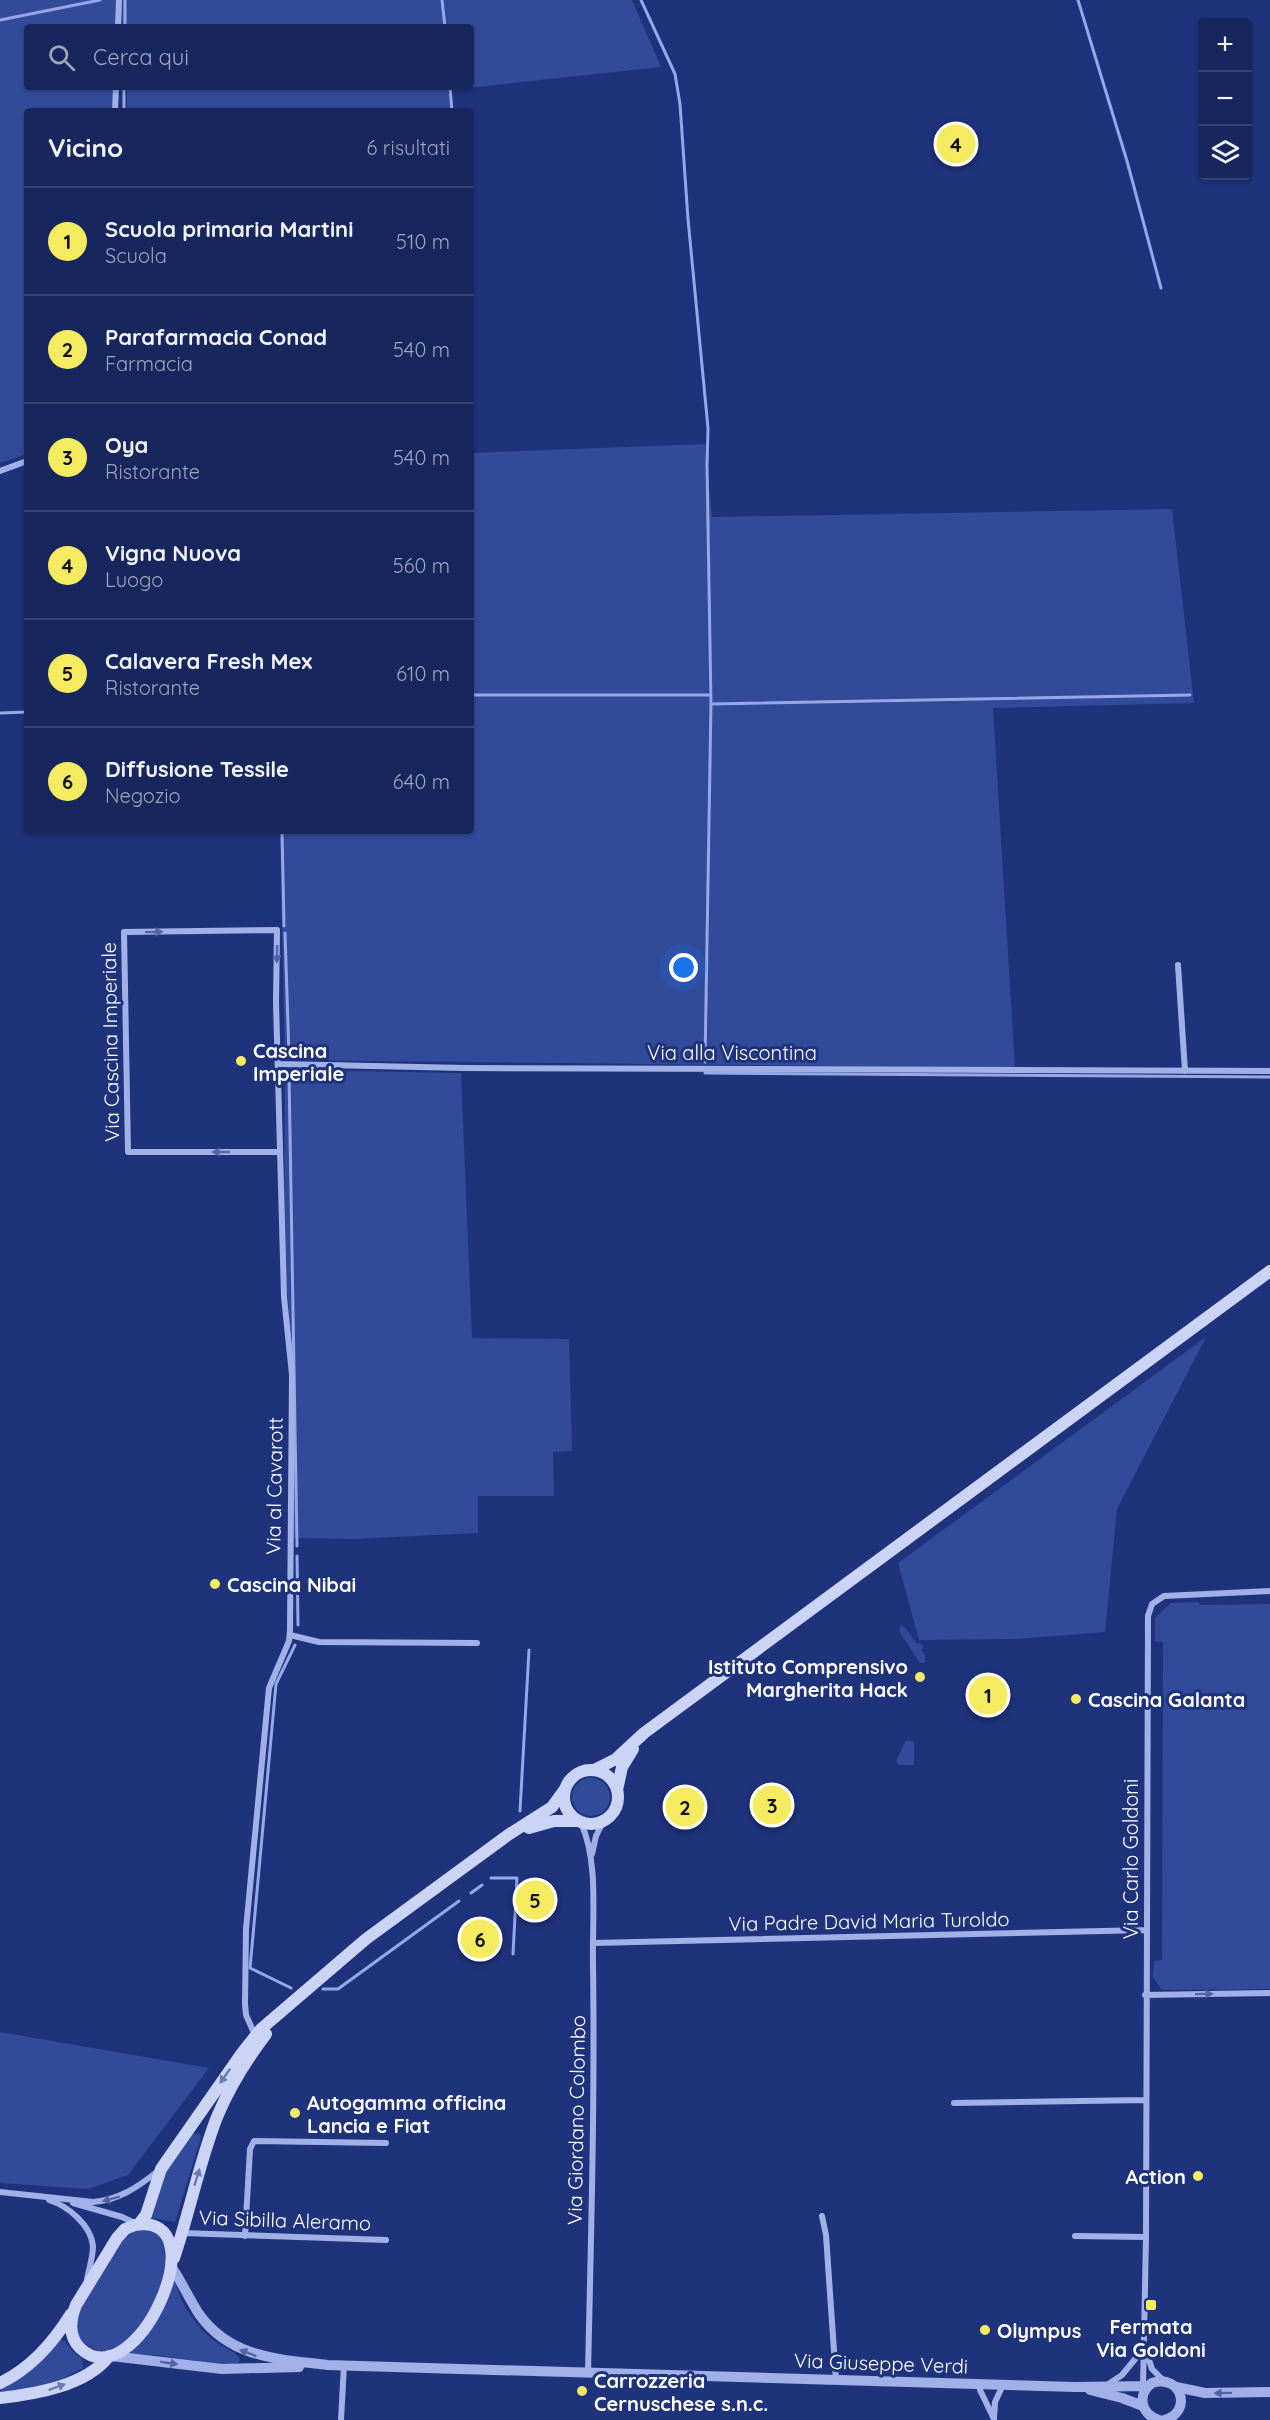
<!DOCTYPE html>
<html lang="it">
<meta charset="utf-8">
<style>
:root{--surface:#17265d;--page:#202e63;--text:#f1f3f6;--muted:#9ea5bc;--line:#364372;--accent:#f5eb61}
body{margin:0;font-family:Quicksand,sans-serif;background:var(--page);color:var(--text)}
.controls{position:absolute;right:18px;top:18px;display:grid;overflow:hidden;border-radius:6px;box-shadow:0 2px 4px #0004}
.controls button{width:54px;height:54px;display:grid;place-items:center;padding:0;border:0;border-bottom:2px solid var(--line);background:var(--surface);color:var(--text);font:30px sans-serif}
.you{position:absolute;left:684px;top:968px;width:21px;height:21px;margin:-15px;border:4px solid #fff;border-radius:50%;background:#1a73e8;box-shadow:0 0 0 9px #1a73e833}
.badge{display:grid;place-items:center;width:39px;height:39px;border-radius:50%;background:var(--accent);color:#111;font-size:20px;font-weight:700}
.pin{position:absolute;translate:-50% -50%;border:3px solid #fff;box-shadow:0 2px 6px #0006}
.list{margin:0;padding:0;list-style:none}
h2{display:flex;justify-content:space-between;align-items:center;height:78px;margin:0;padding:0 24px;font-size:26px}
h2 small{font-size:20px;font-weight:400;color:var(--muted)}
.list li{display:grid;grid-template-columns:39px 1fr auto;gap:18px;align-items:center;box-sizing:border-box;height:108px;padding:0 24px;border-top:2px solid var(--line)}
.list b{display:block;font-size:22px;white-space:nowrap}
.list p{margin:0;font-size:20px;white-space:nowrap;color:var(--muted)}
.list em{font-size:20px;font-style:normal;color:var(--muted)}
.icon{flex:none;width:33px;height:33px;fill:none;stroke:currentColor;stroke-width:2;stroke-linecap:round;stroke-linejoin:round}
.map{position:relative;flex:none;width:1270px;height:2420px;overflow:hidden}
.search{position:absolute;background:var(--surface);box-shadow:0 2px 4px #0004;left:24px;top:24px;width:450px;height:66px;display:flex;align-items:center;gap:15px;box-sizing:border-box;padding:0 21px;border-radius:6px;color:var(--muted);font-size:22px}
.panel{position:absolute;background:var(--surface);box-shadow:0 2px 4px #0004;left:24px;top:108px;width:450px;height:726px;border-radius:6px}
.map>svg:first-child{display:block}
.green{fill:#324a9a}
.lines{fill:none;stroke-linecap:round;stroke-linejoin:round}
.stream{stroke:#95a9e8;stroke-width:3}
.minor{stroke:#a1b1e7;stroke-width:6}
.tertiary{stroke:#a1b1e7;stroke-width:10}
.secondary{stroke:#ccd4f6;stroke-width:12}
.oneway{fill:#5365a7}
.oneway2{fill:#6d7bb3}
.poi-dot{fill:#f5eb61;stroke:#1f337c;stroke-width:2}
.labels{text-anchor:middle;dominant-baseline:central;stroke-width:6;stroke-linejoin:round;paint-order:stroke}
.street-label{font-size:20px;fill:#fff;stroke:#1f337c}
.poi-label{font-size:20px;font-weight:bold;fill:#fff;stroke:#1f337c;text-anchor:start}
</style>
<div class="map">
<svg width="1270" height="2420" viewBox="0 0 1270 2420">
<rect width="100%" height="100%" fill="#1f337c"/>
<path class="green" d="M0,0H632L661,67L449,90L451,111H127V87H471V27H27V87H119L117,111H27V454L0,463Z
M705,444L712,517L1172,509L1194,703L993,708L1015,1068L285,1060L280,831H471V453Z
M285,1070L461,1073L472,1338L569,1339L572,1451L553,1452L554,1496H478V1533L354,1539L291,1538L294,1375L284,1253Z
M1206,1337L1117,1509L1105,1632L1016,1639L919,1640L898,1563Z
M1198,1602L1201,1605L1270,1604V1989L1162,1990L1153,1977L1154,1961L1162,1960L1163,1642L1155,1641V1618L1171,1603Z
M901,1625L906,1629L917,1644L920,1643L924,1647L921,1650L925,1655V1663H920L899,1631Z
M906,1740L914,1742V1765H898L896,1761Z
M572 1797a19 19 0 1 1 38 0a19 19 0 1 1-38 0Z
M0,2032L209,2068L128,2175L88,2189L0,2183Z
M191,2133L200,2134L201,2137L175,2222L138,2215Z
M137,2230C158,2231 163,2235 165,2257C167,2285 138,2343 108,2351C100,2353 93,2349 87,2345C80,2342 76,2333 76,2326C76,2306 111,2259 122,2241L127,2235Z
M174,2277C180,2303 194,2325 214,2341C222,2347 237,2351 240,2360L238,2363L227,2365L154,2355L128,2354Z
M60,2340L65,2341L73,2352L82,2359L83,2368L54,2383L0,2393V2388Z"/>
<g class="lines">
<path class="stream" d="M442,0L445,27
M641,0L675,74L680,104L688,219L708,428L707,465L711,704L1190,695
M1078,0L1127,161L1161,288
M0,20L100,0
M125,27V0
M450,87L452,111
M124,111V87
M471,695H711
M0,713L27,712
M282,831L284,926
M285,933L289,1056
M705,1062L711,702
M705,1073L1270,1077
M289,1074L297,1546
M297,1556L298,1625
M520,1811L529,1650
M491,1878H517L513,1954
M471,1893L482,1885
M291,1988L250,1968L276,1684L295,1645
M323,1989H338L459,1901"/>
<path class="minor" d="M118,27L119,0
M115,111L116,87
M0,471L27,461
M1178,965L1185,1071
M279,1064L465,1068L1270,1071
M290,1635L319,1642L477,1643
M581,1823C599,1861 592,1920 593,1963C595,2099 591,2236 588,2373
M592,1854L596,1836L603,1822
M593,1943L1146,1930
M1145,1995L1270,1993
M255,2035L246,2015L245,2004L246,1929L269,1688L289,1641L290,1630L292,1375L284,1297L276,1002L277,930L124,932L128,1152H279
M954,2103L1145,2100
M0,2192L93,2202C119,2200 138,2187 158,2171
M49,2200C68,2206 91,2225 93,2246C93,2257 89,2269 87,2279
M73,2203L122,2217L137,2224
M822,2216L826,2235L836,2380
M182,2233L386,2240
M245,2236L250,2149L254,2141L386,2143
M1075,2236L1146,2237
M1147,2354L1152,2369L1164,2381
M980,2384V2390L994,2419
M1107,2385L1122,2375L1144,2348
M1143,2387L1146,2237L1148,1616L1152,1604L1164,1596L1270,1591
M994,2419L995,2402L1003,2385
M341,2420L344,2365"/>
<path class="tertiary" d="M171,2266C182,2282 189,2299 199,2314C230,2358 278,2359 327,2365L1075,2387L1148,2386
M111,2356L222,2369L299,2367
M1176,2387L1205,2393L1270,2392
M1090,2390L1122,2398L1143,2406
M1159,2420C1140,2414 1137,2394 1152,2383C1182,2373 1193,2413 1164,2420"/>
<path class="secondary" d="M564 1797a27 27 0 1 1 54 0a27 27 0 1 1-54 0Z
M594,1770L616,1759L644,1733L1270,1271
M617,1790L622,1767L633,1749
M529,1828L554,1821H577
M139,2224L146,2215L161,2169L242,2053L261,2029L366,1939L508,1835L552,1807L565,1789
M135,2225C221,2212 135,2401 80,2348C68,2336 70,2320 76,2305L117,2238L125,2229Z
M174,2258C190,2211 199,2163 217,2117C229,2088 247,2059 266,2034
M0,2383C30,2369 53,2343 71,2314
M0,2398C35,2394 86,2386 109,2356"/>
</g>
<defs><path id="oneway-solid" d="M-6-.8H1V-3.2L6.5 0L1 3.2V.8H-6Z" transform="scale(1.5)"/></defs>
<g class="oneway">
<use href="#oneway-solid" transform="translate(154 932) rotate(-1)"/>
<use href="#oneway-solid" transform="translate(277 954) rotate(91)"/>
<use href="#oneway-solid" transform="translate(221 1152) rotate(-180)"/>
<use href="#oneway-solid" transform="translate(1204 1994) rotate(-1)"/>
<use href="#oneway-solid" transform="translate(111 2199) rotate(165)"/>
<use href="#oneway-solid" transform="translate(248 2353) rotate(-159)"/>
<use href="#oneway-solid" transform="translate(169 2363) rotate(8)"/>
<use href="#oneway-solid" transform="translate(1223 2393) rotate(179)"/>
</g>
<g class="oneway2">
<use href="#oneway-solid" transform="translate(225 2076) rotate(125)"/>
<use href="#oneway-solid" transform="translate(197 2177) rotate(-73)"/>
<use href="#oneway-solid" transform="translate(57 2387) rotate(-20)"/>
</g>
<g class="poi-dot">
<circle cx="241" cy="1061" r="6"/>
<circle cx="215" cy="1584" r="6"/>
<circle cx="920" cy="1677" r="6"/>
<circle cx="1076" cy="1699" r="6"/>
<circle cx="295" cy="2113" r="6"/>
<circle cx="1198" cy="2176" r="6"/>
<rect x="1145" y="2299" width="12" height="12" rx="3"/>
<circle cx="985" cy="2330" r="6"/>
<circle cx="582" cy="2391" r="6"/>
</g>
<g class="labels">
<g class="street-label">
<text transform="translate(110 1042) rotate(-91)">Via Cascina Imperiale</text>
<text x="732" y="1052">Via alla Viscontina</text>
<text transform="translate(274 1486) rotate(-89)">Via al Cavarott</text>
<text transform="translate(1130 1859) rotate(-90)">Via Carlo Goldoni</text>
<text transform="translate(869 1921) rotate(-1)">Via Padre David Maria Turoldo</text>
<text transform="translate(576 2120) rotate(-89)">Via Giordano Colombo</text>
<text transform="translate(285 2220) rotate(2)">Via Sibilla Aleramo</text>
<text transform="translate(881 2363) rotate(2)">Via Giuseppe Verdi</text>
</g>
<g class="poi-label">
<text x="253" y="1050">Cascina<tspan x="253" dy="23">Imperiale</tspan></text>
<text x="227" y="1584">Cascina Nibai</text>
<text x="908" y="1666" text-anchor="end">Istituto Comprensivo<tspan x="908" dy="23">Margherita Hack</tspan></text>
<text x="1088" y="1699">Cascina Galanta</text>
<text x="307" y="2102">Autogamma officina<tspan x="307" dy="23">Lancia e Fiat</tspan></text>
<text x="1186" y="2176" text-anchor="end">Action</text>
<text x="1151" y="2326" text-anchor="middle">Fermata<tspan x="1151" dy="23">Via Goldoni</tspan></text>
<text x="997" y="2330">Olympus</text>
<text x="594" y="2380">Carrozzeria<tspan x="594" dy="23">Cernuschese s.n.c.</tspan></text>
</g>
</g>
</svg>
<div class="controls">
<button>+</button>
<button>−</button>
<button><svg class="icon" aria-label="layers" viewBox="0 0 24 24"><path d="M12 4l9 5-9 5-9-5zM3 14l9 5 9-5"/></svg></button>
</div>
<div class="you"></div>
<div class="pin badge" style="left:988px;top:1695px">1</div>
<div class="pin badge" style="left:685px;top:1807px">2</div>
<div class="pin badge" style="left:772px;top:1805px">3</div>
<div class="pin badge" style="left:956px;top:144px">4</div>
<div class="pin badge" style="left:535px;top:1900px">5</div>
<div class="pin badge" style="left:480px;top:1939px">6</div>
<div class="search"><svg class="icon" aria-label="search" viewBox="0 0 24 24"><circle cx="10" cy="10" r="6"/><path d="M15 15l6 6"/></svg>Cerca qui</div>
<section class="panel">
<h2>Vicino<small>6 risultati</small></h2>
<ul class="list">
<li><span class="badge">1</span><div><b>Scuola primaria Martini</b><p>Scuola</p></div><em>510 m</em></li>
<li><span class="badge">2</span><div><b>Parafarmacia Conad</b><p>Farmacia</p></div><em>540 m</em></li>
<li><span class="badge">3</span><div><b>Oya</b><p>Ristorante</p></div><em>540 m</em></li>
<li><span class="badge">4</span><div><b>Vigna Nuova</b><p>Luogo</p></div><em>560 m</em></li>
<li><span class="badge">5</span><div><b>Calavera Fresh Mex</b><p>Ristorante</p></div><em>610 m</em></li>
<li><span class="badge">6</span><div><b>Diffusione Tessile</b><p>Negozio</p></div><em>640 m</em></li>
</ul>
</section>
</div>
